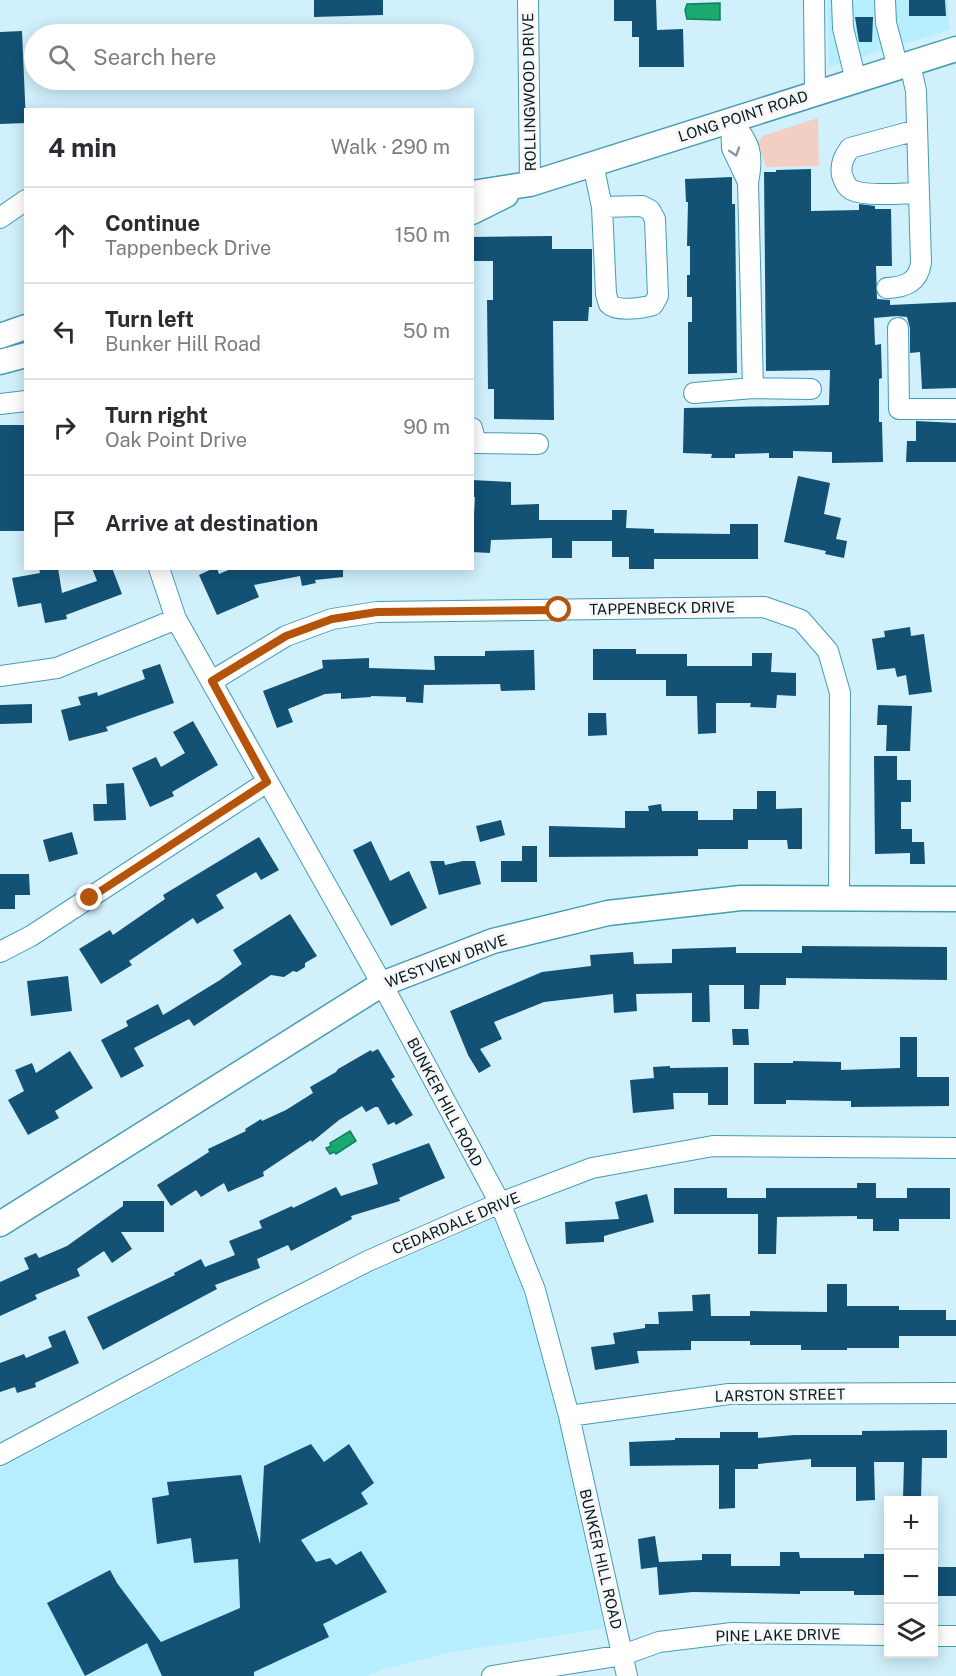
<!DOCTYPE html>
<meta charset="utf-8">
<style>
:root{--surface:#fff;--page:#f7f7f7;--text:#2b2b33;--muted:#7c7c81;--line:#e1e1e2}
body{margin:0;font-family:"Public Sans",sans-serif;background:var(--page);color:var(--text)}
.controls{position:absolute;right:18px;bottom:18px;display:grid;overflow:hidden;border-radius:0px;box-shadow:0 3px 15px #0003}
.controls button{width:54px;height:54px;display:grid;place-items:center;padding:0;border:0;border-bottom:2px solid var(--line);background:var(--surface);color:var(--text);font:30px sans-serif}
.stop{position:absolute;width:18px;height:18px;margin:-14px;border:4px solid #b45309;border-radius:50%;background:#fff}
.stop.end{background:#b45309;border-color:#fff;box-shadow:0 2px 6px #0008}
.list{margin:0;padding:0;list-style:none}
h2{display:flex;justify-content:space-between;align-items:center;height:78px;margin:0;padding:0 24px;font-size:26px}
h2 small{font-size:20px;font-weight:400;color:var(--muted)}
.list li{display:grid;grid-template-columns:39px 1fr auto;gap:18px;align-items:center;box-sizing:border-box;height:96px;padding:0 24px;border-top:2px solid var(--line)}
.list b{display:block;font-size:22px;white-space:nowrap}
.list p{margin:0;font-size:20px;white-space:nowrap;color:var(--muted)}
.list em{font-size:20px;font-style:normal;color:var(--muted)}
.icon{flex:none;width:33px;height:33px;fill:none;stroke:currentColor;stroke-width:2;stroke-linecap:round;stroke-linejoin:round}
.map{position:relative;flex:none;width:956px;height:1676px;overflow:hidden}
.search{position:absolute;background:var(--surface);box-shadow:0 3px 15px #0003;left:24px;top:24px;width:450px;height:66px;display:flex;align-items:center;gap:15px;box-sizing:border-box;padding:0 21px;border-radius:33px;color:var(--muted);font-size:22px}
.panel{position:absolute;background:var(--surface);box-shadow:0 3px 15px #0003;left:24px;top:108px;width:450px;height:462px;border-radius:0px}
.map>svg:first-child{display:block}
.built{fill:#b6edff}
.green{fill:#f3cec2}
.water{fill:#1aaa71;stroke:#127f5a;stroke-width:1.5}
.building{fill:#135175}
.lines{fill:none;stroke-linecap:round;stroke-linejoin:round}
.minor-casing{stroke:#449cb5;stroke-width:22}
.major-casing{stroke:#449cb5;stroke-width:27}
.minor{stroke:#fff;stroke-width:20}
.major{stroke:#fff;stroke-width:24}
.oneway{stroke:#8d989c}
.route{stroke:#b45309;stroke-width:8}
.labels{text-anchor:middle;dominant-baseline:central;stroke-width:6;stroke-linejoin:round;paint-order:stroke}
.street-label{font-size:15px;fill:#011b23;stroke:#f7f7f7}
</style>
<div class="map">
<svg width="956" height="1676" viewBox="0 0 956 1676">
<rect width="100%" height="100%" fill="#d0f0fb"/>
<path class="built" d="M827,0H948L949,30L829,67Z
M494,1219L524,1294L558,1419L604,1628L448,1653L381,1670L367,1676H0V1469L271,1324L373,1272Z"/>
<path class="green" d="M818,118L819,166L766,167L758,142L763,136Z"/>
<path class="water" d="M720,3V20L687,19L685,10L687,4Z
M350,1131L356,1141L336,1154L334,1152L330,1154L326,1148L331,1146L330,1143Z"/>
<path class="building" d="M314,0H383V15L314,17Z
M614,0H656L657,30L683,29L684,67H639V37H632V21H614Z
M909,0H945L946,16H909Z
M855,17H873L872,42H859Z
M22,31L26,123L0,124V32Z
M811,169V211L859,210V204L875,206V209H891L892,266H876L877,299L890,300V305L956,302V388L922,389L920,352L910,353V328L907,317L897,316L874,318L875,345L881,344L882,378L879,379V422H882L883,462L832,463V452L793,451V458H769V453L735,454V458H711L712,454L683,453L684,408L829,405L830,370L766,371L764,172H776V170Z
M732,177V204H735L737,373L688,374V322H692V297H687V275H690V246H687L688,202H686L685,179Z
M552,236V249H592V307H589L588,321H553L554,420L494,419V389H488L487,300H493V261H472V237Z
M916,421L956,423V462H906L907,441H916Z
M0,425H26V531H0Z
M798,476L830,483L824,514L841,518L836,539L847,541L844,558L825,554L826,551L784,542Z
M472,480L511,482V505L539,504V520H612V510H627L626,528L654,529V533L730,534V524H758V559H654V569H629V557H612V541H572V558H552V538L491,540L490,553L472,552L475,497H472Z
M39,568H58L62,593L97,581L92,568H112L122,594L66,615L67,619L45,623L41,603L18,607L12,578L40,573Z
M214,568H217L219,574L233,568H343V577L315,580L316,583L302,586L300,576L254,585L259,597L217,615L199,575Z
M910,627L911,636L924,634L932,692L909,695L906,675L897,677L895,668L877,670L872,639L885,637L884,631Z
M593,649H636V654H687V666H752V653H772L771,672L796,673V696L777,695L776,708L750,707L751,703H716V733L698,734L697,696H666V680H593Z
M534,650L535,690L501,691L500,684L424,685L423,703L406,702V697L371,696V697L341,699V693L325,694L288,709L293,722L277,728L263,691L323,668L322,660L369,658V668L435,670L434,656H485V651Z
M160,664L174,703L106,727L108,731L69,741L61,710L81,705L78,697L97,692L98,696L145,679L142,670Z
M32,704V723L0,724V705Z
M878,705L912,706L910,751H886L887,725H877Z
M588,713H606L607,735L588,736Z
M193,721L218,765L172,792L174,796L150,807L132,768L156,757L161,767L185,753L173,732Z
M874,756H897V780H911V802H901V829H912V842H924L925,864H910V853L875,854Z
M124,783L126,820L94,821L93,804H107L106,784Z
M757,791H776V809L802,808V849H788L787,840H748V849H698V856L549,857V826L625,828V811H649L648,806L661,804L662,811H698V820H733V809H757Z
M501,820L505,835L480,842L476,826Z
M72,832L78,854L49,862L43,840Z
M259,837L279,870L261,880L256,872L216,895L224,908L197,924L193,918L129,961L132,965L101,984L79,949L110,930L113,935L165,899L163,895Z
M371,841L390,881L409,871L427,908L391,926L353,850Z
M522,846H537V882H501V861H522Z
M430,861H444L445,865L463,861H475L481,884L439,895Z
M0,874H29L30,895H15V909H0Z
M290,914L317,956L305,963V967L297,972L293,971L284,977L271,975L194,1026L189,1019L134,1048L144,1066L121,1078L101,1040L128,1026L126,1021L158,1004L163,1015L220,980L242,964L233,950Z
M802,946L947,947V980L786,978V985H760L759,1009H744V985H709L710,1022H692V993L636,994L637,1011L614,1013L613,994L544,1002L494,1022L502,1039L480,1049L491,1066L479,1073L468,1055L450,1011L542,972L591,966L590,955L633,952L634,964L672,963V949L736,947V953H802Z
M68,976L72,1011L31,1016L27,981Z
M732,1029H748L749,1045H733Z
M900,1037H917V1077H949V1106L851,1107V1101L786,1100V1104H754V1063H793V1061L841,1062V1070L900,1068Z
M378,1049L395,1077L391,1079L413,1115L396,1125L394,1122L388,1125L378,1107H375L366,1112L362,1106L339,1120L312,1142L311,1140L263,1172L264,1176L228,1192L224,1183L201,1197L196,1190L171,1206L157,1185L209,1152L208,1149L246,1131L245,1129L261,1119L262,1121L286,1110L313,1093L310,1087L336,1072L338,1069L371,1050L372,1052Z
M70,1051L93,1088L55,1111L59,1118L28,1135L8,1100L24,1091L15,1070L32,1063L36,1073Z
M670,1066V1068L728,1067V1105H708V1093H673L674,1109L633,1113L630,1080L654,1078L653,1067Z
M429,1143L445,1178L399,1198L400,1201L351,1216L352,1219L291,1251L288,1245L257,1259L260,1268L215,1285L217,1289L103,1350L87,1317L175,1275L174,1273L201,1259L205,1267L235,1255L229,1241L262,1228L259,1221L292,1206L293,1208L336,1187L341,1196L378,1184L372,1164Z
M857,1183H876V1198H907V1188H950V1219H899V1231H873V1219H857V1216L777,1217L776,1254H758V1214H674V1188H727V1198H766V1188H857Z
M647,1194L654,1222L604,1236V1242L566,1244L565,1222L619,1219L615,1202Z
M123,1201H164V1232H121L132,1249L112,1263L104,1251L77,1269L80,1276L35,1295L37,1299L0,1316V1282L29,1269L24,1258L36,1253L39,1258L67,1246L123,1206Z
M827,1284H847V1306H899V1310H946V1320H956V1336H899V1348H847V1350H801V1345H750V1341H691V1350L637,1351L639,1363L595,1370L591,1347L615,1344L613,1333L645,1328V1324H659L658,1312L693,1311L692,1295L710,1294L711,1316H750V1311L827,1312Z
M65,1330L79,1363L35,1383L36,1387L17,1393L15,1387L0,1392V1363L24,1354L26,1358L52,1347L48,1337Z
M947,1430V1458H922L921,1500H903L904,1462H874L875,1500L856,1501V1467H811V1459L758,1464V1469H735V1508L719,1509V1465L630,1466L629,1442L675,1440V1438H720V1432H758V1438L794,1435H862V1431Z
M311,1444L324,1462L349,1444L374,1483L361,1493L368,1504L301,1540L316,1562L330,1558L336,1565L361,1551L387,1592L323,1624L329,1637L254,1672V1676H162L147,1643L85,1676L47,1603L110,1570L117,1583L161,1642L240,1608L238,1559L194,1563L191,1538L157,1544L152,1498L169,1495L167,1482L241,1475L260,1544L264,1466Z
M655,1536L659,1562L702,1560V1554H731V1566H780V1552H799L800,1558H864V1554H885V1595H854V1591H800V1594L693,1592L659,1595L657,1567L641,1569L638,1539Z
M933,1567H956V1596H933Z"/>
<g class="lines">
<g class="minor-casing">
<path id="minor" d="M528,0L530,184
M814,0L815,93
M842,0L843,28L856,81
M885,0L886,23L898,68
M917,130L850,148C844,157 840,164 842,175C844,181 846,187 852,190C866,197 903,193 919,193
M593,164L602,207L606,294C607,297 608,302 609,304C616,312 644,308 653,305L658,296L655,219L650,210L642,206L602,207
M748,182L732,148L731,120C750,143 754,153 748,182L753,388
M0,218L26,200
M887,288C906,287 918,282 921,263L916,91L910,64
M898,328L899,409H956
M694,393L753,388L811,389
M0,404L26,401
M472,428L476,443L538,444
M159,568L176,619L382,984L500,1203L535,1290L569,1416L627,1676
M0,676L57,668L176,619
M212,681L286,636L332,619L377,612L764,607L801,620L828,651L840,693L839,897
M0,952L31,936L267,782
M569,1416L729,1394L956,1393
M0,1455L266,1313L368,1261L500,1203L592,1168L713,1146L956,1148
M934,1636H956
M492,1676L623,1655L659,1642L732,1633L888,1635"/>
</g>
<g class="major-casing">
<path id="major" d="M472,193L530,184L956,49
M472,212L506,195
M0,336L26,327
M0,362L26,355
M0,1224L382,984L493,941L608,913L741,898L956,899"/>
</g>
<use href="#minor" class="minor"/>
<use href="#major" class="major"/>
</g>
<defs><path id="oneway-chevron" d="M-2-3.5L2.5 0L-2 3.5" fill="none" stroke-width="1.6" stroke-linecap="round" stroke-linejoin="round" transform="scale(1.5)"/></defs>
<use class="oneway" href="#oneway-chevron" transform="translate(735 152) rotate(72)"/>
<g class="lines">
<path class="route" d="M90,898L267,782L212,681L286,636L332,619L377,612L559,610"/>
</g>
<g class="labels">
<g class="street-label">
<text transform="translate(529 92) rotate(-91)">ROLLINGWOOD DRIVE</text>
<text transform="translate(743 116) rotate(-18)">LONG POINT ROAD</text>
<text transform="translate(662 608) rotate(-1)">TAPPENBECK DRIVE</text>
<text transform="translate(446 961) rotate(-20)">WESTVIEW DRIVE</text>
<text transform="translate(445 1102) rotate(62)">BUNKER HILL ROAD</text>
<text transform="translate(456 1223) rotate(-23)">CEDARDALE DRIVE</text>
<text transform="translate(780 1395) rotate(-1)">LARSTON STREET</text>
<text transform="translate(601 1559) rotate(77)">BUNKER HILL ROAD</text>
<text transform="translate(778 1635) rotate(-1)">PINE LAKE DRIVE</text>
</g>
</g>
</svg>
<div class="controls">
<button>+</button>
<button>−</button>
<button><svg class="icon" aria-label="layers" viewBox="0 0 24 24"><path d="M12 4l9 5-9 5-9-5zM3 14l9 5 9-5"/></svg></button>
</div>
<div class="stop" style="left:559px;top:610px"></div>
<div class="stop end" style="left:90px;top:898px"></div>
<div class="search"><svg class="icon" aria-label="search" viewBox="0 0 24 24"><circle cx="10" cy="10" r="6"/><path d="M15 15l6 6"/></svg>Search here</div>
<section class="panel">
<h2>4 min<small>Walk · 290 m</small></h2>
<ul class="list">
<li><svg class="icon" aria-label="ahead" viewBox="0 0 24 24"><path d="M12 20V5M6 11l6-6 6 6"/></svg><div><b>Continue</b><p>Tappenbeck Drive</p></div><em>150 m</em></li>
<li><svg class="icon" aria-label="left" viewBox="0 0 24 24"><path d="M17 20v-9H6M10 6l-5 5 5 5"/></svg><div><b>Turn left</b><p>Bunker Hill Road</p></div><em>50 m</em></li>
<li><svg class="icon" aria-label="right" viewBox="0 0 24 24"><path d="M7 20v-9h11M14 6l5 5-5 5"/></svg><div><b>Turn right</b><p>Oak Point Drive</p></div><em>90 m</em></li>
<li><svg class="icon" aria-label="arrive" viewBox="0 0 24 24"><path d="M6 21V4h12l-3 4 3 4H6"/></svg><div><b>Arrive at destination</b></div></li>
</ul>
</section>
</div>
